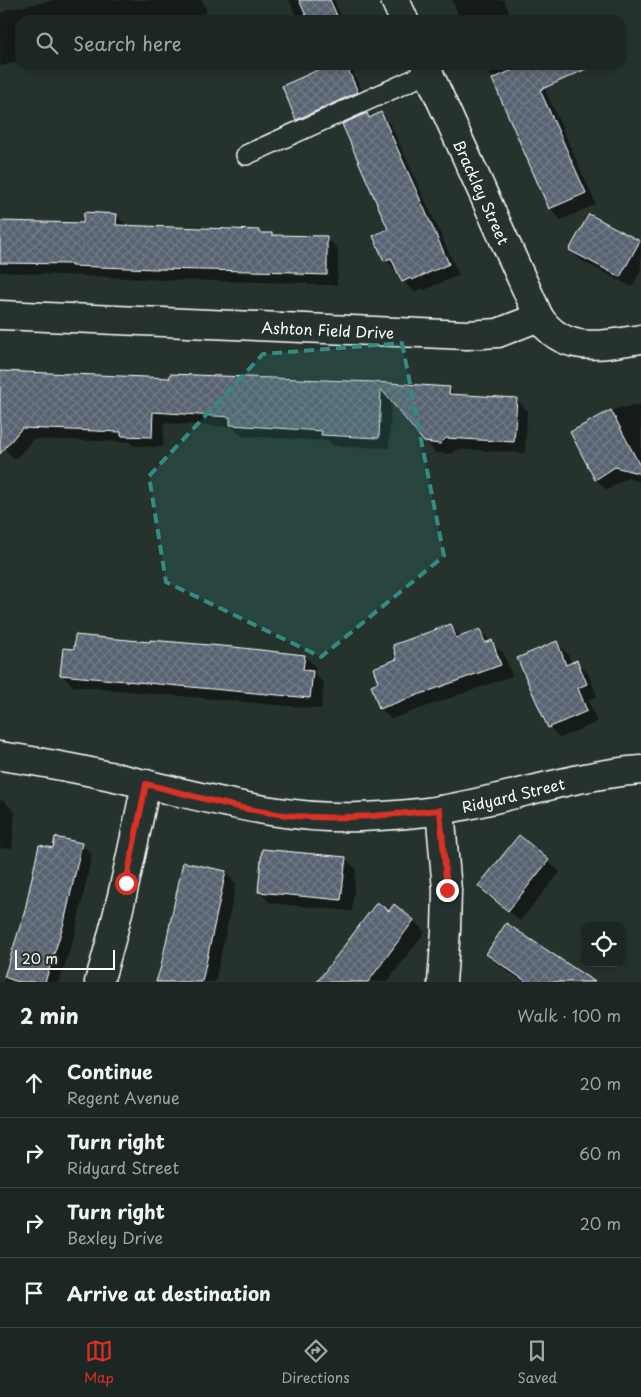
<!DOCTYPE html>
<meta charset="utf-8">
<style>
:root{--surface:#1c2622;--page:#252e2a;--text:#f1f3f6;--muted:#a0a5a5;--line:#3a4340;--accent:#d93025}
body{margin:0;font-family:"Playpen Sans",sans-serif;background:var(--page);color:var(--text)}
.controls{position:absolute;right:15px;bottom:15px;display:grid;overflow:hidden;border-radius:10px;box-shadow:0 2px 8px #0003}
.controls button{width:45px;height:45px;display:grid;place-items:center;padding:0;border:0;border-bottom:1px solid var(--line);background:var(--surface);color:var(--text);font:25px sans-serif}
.scale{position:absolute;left:15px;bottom:12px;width:100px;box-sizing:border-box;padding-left:5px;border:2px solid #fff;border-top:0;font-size:14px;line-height:18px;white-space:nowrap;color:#fff;-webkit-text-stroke:4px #26332d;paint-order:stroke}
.stop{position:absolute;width:15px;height:15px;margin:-11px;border:4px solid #d93025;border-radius:50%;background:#fff}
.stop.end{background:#d93025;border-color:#fff;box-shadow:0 1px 5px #0008}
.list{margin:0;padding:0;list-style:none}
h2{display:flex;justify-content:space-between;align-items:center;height:65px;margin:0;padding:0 20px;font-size:21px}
h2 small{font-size:16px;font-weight:400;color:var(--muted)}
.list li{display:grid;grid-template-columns:32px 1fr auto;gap:15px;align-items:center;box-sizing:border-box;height:70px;padding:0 20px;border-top:1px solid var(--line)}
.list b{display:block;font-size:19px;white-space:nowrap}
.list p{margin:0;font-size:16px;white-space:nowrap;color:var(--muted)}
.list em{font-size:16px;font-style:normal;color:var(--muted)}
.icon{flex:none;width:28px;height:28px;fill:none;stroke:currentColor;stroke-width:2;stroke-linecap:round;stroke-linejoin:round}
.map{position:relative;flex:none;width:641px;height:982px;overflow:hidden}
.search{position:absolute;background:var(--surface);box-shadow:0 2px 8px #0003;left:15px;right:15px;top:15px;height:55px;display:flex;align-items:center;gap:12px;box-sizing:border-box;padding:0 18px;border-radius:15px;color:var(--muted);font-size:19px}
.sheet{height:345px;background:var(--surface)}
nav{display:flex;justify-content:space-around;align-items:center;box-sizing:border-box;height:70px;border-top:1px solid var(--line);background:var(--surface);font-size:14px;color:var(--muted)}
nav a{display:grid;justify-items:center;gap:2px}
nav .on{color:var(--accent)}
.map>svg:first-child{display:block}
.shadow{fill:#0007}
.building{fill:url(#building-cross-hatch);stroke:#fff}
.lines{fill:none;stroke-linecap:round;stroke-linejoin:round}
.service-casing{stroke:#fff;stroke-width:22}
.minor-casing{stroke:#fff;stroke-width:31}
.service{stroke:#26332d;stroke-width:19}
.minor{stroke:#26332d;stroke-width:28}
.route{stroke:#d93025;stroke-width:6}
.marked{fill:#338b84;fill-opacity:0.2;stroke:#338b84;stroke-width:4;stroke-dasharray:10 6;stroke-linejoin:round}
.labels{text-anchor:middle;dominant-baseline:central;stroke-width:4;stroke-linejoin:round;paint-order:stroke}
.street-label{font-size:15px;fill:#fff;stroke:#26332d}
</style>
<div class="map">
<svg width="641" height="982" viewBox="0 0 641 982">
<defs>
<pattern id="building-cross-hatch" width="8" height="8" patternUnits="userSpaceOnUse" patternTransform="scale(1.25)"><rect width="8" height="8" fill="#596371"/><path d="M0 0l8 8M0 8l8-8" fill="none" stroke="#727a86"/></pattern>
</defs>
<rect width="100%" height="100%" fill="#26332d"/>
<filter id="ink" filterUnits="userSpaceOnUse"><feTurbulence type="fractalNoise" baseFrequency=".02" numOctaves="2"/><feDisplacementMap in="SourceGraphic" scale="10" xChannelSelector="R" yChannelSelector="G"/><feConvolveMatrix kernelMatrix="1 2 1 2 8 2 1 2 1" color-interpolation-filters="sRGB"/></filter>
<g filter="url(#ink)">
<path class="shadow" d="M54,0H202L207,12L184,20H20V62L0,66V13L5,12V10Z
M289,0H334L343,20H298Z
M452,0H504L513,20H463L459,16Z
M319,65H364L365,67L353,72L367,102L307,129L298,119L321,71Z
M486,65H534L596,204L561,220L550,208Z
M367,114L371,118L380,114L391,125L459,275L424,290L422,288L414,292L403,281L398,271L397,272L386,260L375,237L390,230Z
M116,215L127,226L258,232L261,234L273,236L327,238L338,249L337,285H308L306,283L168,280L0,272V222L84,224Z
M639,242L641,244V270L632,287L582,261L571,250Z
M0,372L171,379L449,388L457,396L516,399L527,410L525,453L458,449L452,454L436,453L425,441L391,400L389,448L334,446L329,441L242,436L233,427L164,423L163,447L134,446L130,442L33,439L15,460L0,444Z
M641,405V482L627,478L607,490L596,479L572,432L618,408Z
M450,626L462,637L480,631L503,653L512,676L391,719L380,708V682L399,660Z
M557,643L568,654L572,664L577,661L588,673L597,696L588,700L597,722L560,738L549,727Z
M305,656L316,668L315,674L324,684L321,709L73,686L62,675Z
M0,800L4,801L15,812L12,849L0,848Z
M520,837L560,872L520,921L479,886Z
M81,844L92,855L75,934L59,982H3L26,914L54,849Z
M345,858L356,869L352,911L270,903L259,891Z
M225,872L236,884L215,982H158Z
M394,906L414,921L425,932L387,982H318Z
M487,954L578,982H524L498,965Z"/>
<path class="building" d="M299,0H330L339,20H308Z
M329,65H346L358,92L296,120L282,86Z
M524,65H595L540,90L586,193L549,209L492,79Z
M381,112L449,264L412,280L411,278L402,282L391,258L384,261L373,236L388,229L342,124L367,113L369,118Z
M84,212L117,214L116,225L259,230V233H272V235L327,236V275L296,274V272L156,269L71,266V264L0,263V221L83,223Z
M589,214L640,241L620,277L569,250Z
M0,371L170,378V374L374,382L450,387L449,394L517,398L514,442L446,438L440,444L424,442L381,389L379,438L321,435L322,431L230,425V417L153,412L152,437L121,436V432L22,428L0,454Z
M611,410L641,468V474L615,467L595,480L570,432Z
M451,624L456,638L480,629L485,643L492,640L501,665L379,709L371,685L378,682L373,668L397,659L393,645Z
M75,635L150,642V640L234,647L305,655L303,670L313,671L310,698L60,675L63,648L74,649Z
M557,641L566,665L577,660L587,684L578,688L587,711L548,728L517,658Z
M519,835L549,860L508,911L478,886Z
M55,837L82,843L64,923L45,982H18L4,977L24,914L39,845L53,848Z
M262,849L346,857L341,900L258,892Z
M183,862L226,871L202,982H156L161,966Z
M377,902L389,911L394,904L414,920L368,982H317Z
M506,923L595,982H527L486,954Z"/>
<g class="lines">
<g class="service-casing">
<path id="service" d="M246,155L428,73"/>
</g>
<g class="minor-casing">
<g id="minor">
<path d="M395,0L404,20"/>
<path id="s1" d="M425,65L539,317"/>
<path id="s2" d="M0,315L467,335L498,333L539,317C564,355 602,345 641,339"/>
<path id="s3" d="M0,756C50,763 99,773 149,785C219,801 288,820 361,817C387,816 415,814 441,810C508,799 573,775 641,770"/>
<path d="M440,810L447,890L446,930L442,982"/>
<path d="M99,982C119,917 132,851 146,784"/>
</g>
</g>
<use href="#service" class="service"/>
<use href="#minor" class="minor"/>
</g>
</g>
<g class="lines" filter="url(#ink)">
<path class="route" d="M126,883L146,784C200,797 255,815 311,817C354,819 397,814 440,810L447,890"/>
</g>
<path class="marked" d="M402,343L444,556L321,657L166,582L149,476L263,354Z"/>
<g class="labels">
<g class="street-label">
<text stroke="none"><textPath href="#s1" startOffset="139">Brackley Street</textPath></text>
<text stroke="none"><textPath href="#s2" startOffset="328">Ashton Field Drive</textPath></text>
<text stroke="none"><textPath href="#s3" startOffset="521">Ridyard Street</textPath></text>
</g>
</g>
</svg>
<div class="controls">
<button><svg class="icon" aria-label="locate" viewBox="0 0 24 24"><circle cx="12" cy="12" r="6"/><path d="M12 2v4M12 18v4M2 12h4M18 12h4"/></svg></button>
</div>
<div class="scale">20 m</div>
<div class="stop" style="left:126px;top:883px"></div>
<div class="stop end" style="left:447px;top:890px"></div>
<div class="search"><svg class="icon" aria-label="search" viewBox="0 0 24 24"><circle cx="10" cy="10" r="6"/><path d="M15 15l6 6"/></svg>Search here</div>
</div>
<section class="sheet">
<h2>2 min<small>Walk · 100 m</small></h2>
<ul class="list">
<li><svg class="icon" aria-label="ahead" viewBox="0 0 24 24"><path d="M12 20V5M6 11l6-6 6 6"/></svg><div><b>Continue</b><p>Regent Avenue</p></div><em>20 m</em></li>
<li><svg class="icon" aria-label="right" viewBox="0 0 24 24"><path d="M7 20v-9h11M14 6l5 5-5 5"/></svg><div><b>Turn right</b><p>Ridyard Street</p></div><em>60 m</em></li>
<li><svg class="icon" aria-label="right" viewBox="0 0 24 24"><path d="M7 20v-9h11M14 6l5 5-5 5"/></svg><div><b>Turn right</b><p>Bexley Drive</p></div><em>20 m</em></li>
<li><svg class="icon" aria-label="arrive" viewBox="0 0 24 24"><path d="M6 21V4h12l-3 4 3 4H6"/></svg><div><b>Arrive at destination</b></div></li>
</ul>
</section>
<nav>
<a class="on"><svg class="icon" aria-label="map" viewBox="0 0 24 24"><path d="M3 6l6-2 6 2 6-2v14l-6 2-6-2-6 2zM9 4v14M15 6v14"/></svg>Map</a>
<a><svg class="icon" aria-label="directions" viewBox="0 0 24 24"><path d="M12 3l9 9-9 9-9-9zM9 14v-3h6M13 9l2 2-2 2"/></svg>Directions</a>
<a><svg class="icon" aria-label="saved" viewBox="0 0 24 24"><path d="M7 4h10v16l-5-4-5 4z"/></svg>Saved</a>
</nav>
